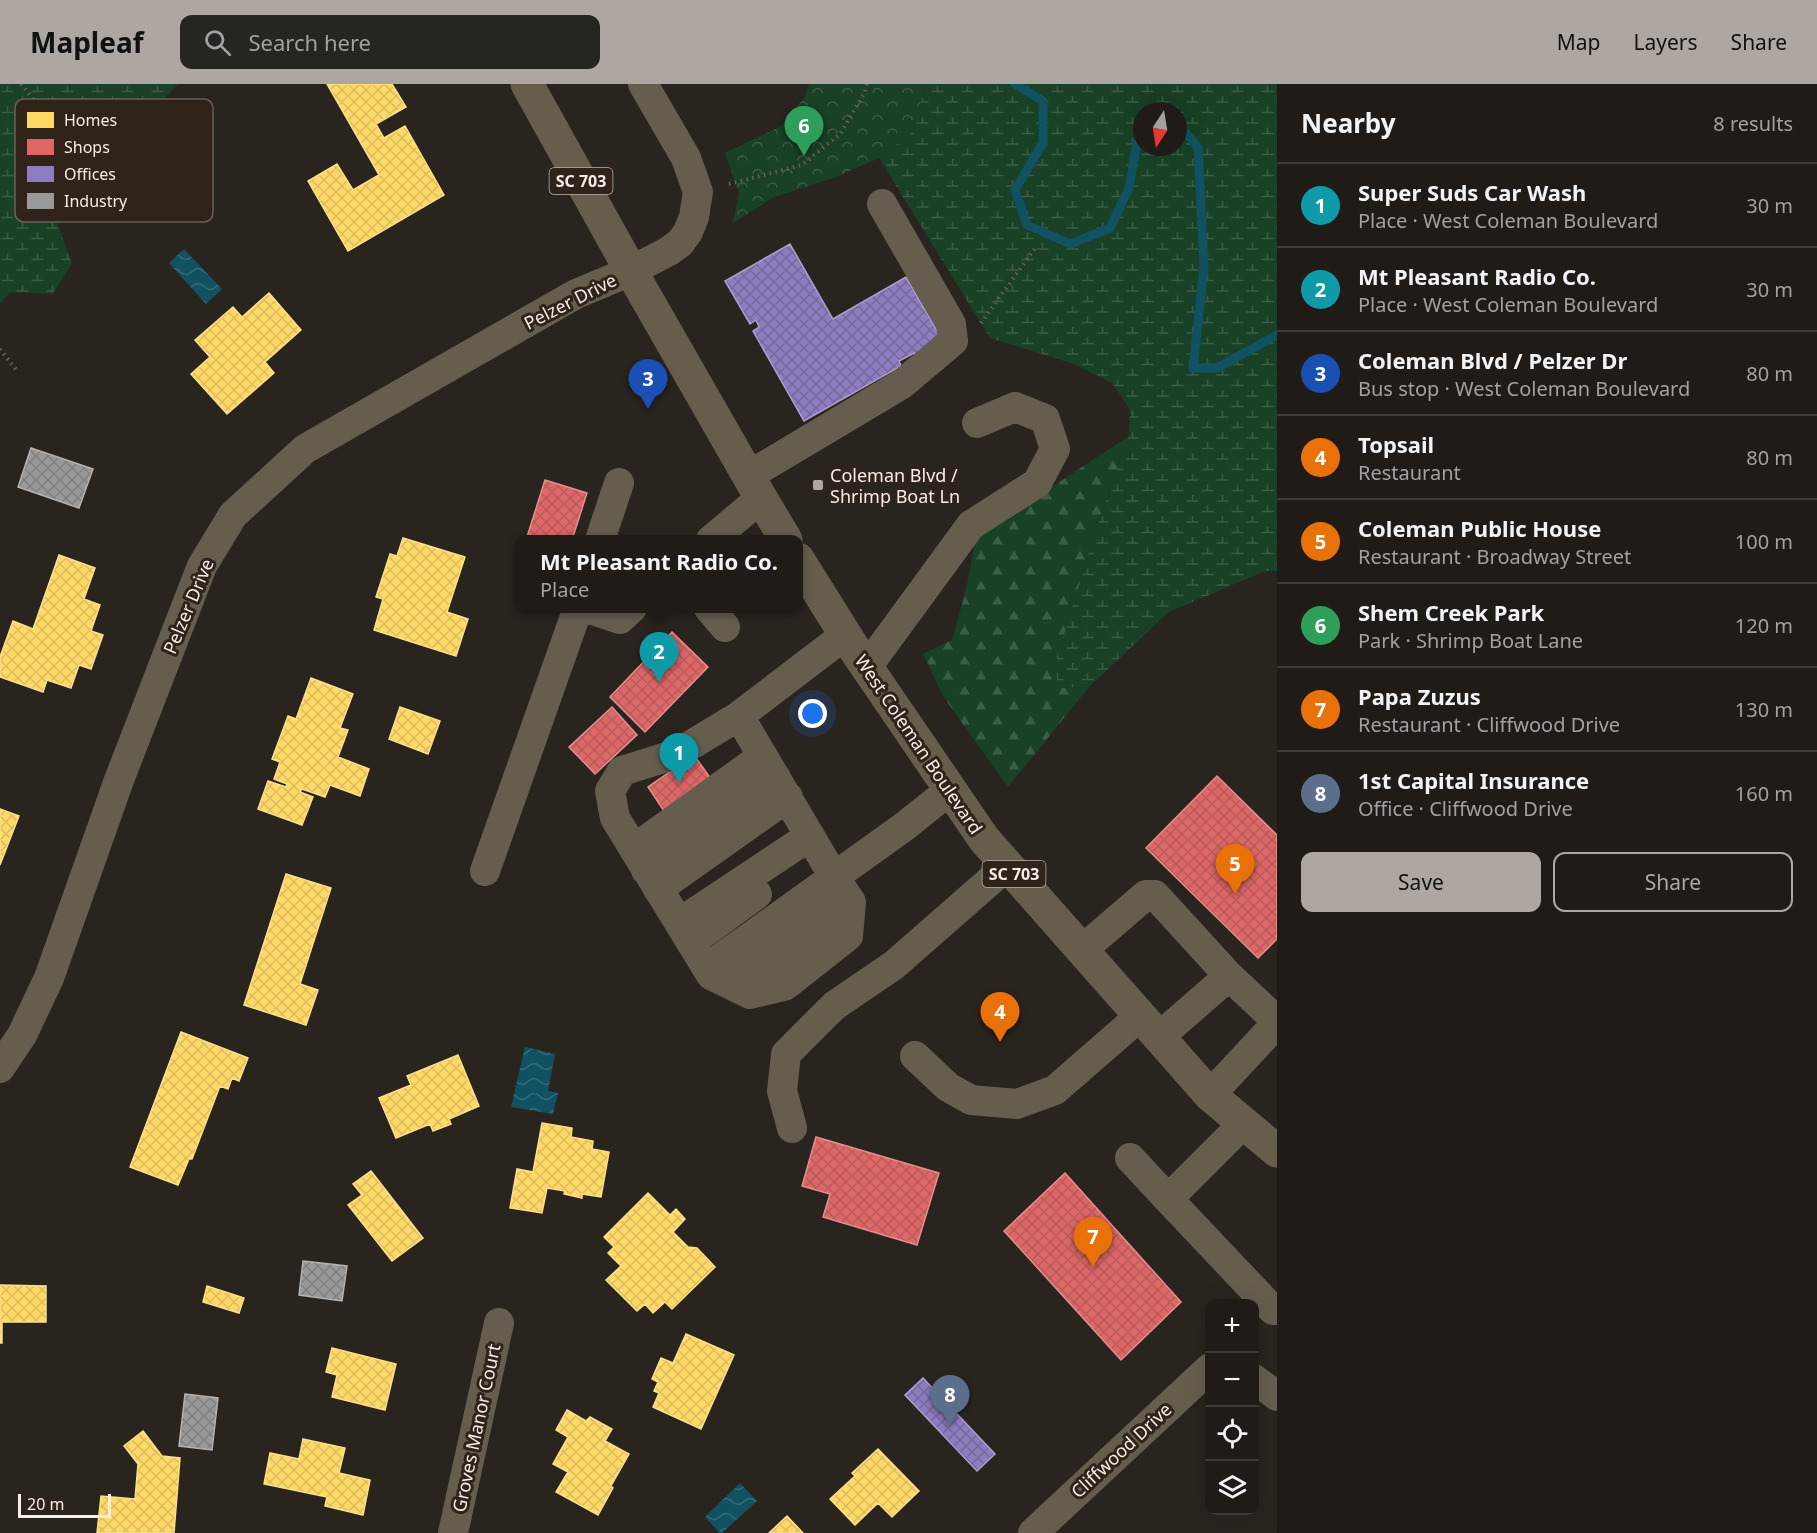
<!DOCTYPE html>
<meta charset="utf-8">
<style>
:root{--surface:#201b17;--page:#282420;--text:#f1f3f6;--muted:#a2a1a1;--line:#3d3936;--accent:#aea7a1}
body{margin:0;font-family:"Noto Sans",sans-serif;background:var(--page);color:var(--text)}
.controls{position:absolute;right:18px;bottom:18px;display:grid;overflow:hidden;border-radius:12px;box-shadow:0 6px 24px #0002}
.controls button{width:54px;height:54px;display:grid;place-items:center;padding:0;border:0;border-bottom:2px solid var(--line);background:var(--surface);color:var(--text);font:30px sans-serif}
.compass{position:absolute;left:1133px;top:18px;width:54px;height:54px;border-radius:50%;background:var(--surface);box-shadow:0 6px 24px #0002;rotate:192deg}
.scale{position:absolute;left:18px;bottom:15px;width:93px;box-sizing:border-box;padding-left:6px;border:3px solid #f5ede7;border-top:0;font-size:16px;line-height:21px;white-space:nowrap;color:#f5ede7;-webkit-text-stroke:4px #2f231a;paint-order:stroke}
.you{position:absolute;left:813px;top:630px;width:21px;height:21px;margin:-15px;border:4px solid #fff;border-radius:50%;background:#1a73e8;box-shadow:0 0 0 9px #1a73e833}
.badge{display:grid;place-items:center;width:39px;height:39px;border-radius:50%;background:var(--accent);color:#fff;font-size:20px;font-weight:700}
.pin{position:absolute;translate:-50% -50px;filter:drop-shadow(0 2px 3px #0008)}
.pin::after{content:'';position:absolute;top:32px;width:21px;height:18px;background:inherit;clip-path:polygon(0 0,100% 0,50% 100%)}
.popup{position:absolute;left:515px;top:451px;width:288px;height:78px;box-sizing:border-box;display:grid;place-content:center;border-radius:12px;background:var(--surface);filter:drop-shadow(0 2px 4px #0005);font-size:20px;white-space:nowrap;color:var(--muted)}
.popup b{font-size:22px;color:var(--text)}
.popup::after{content:'';position:absolute;left:50%;top:100%;margin-left:-12px;border:12px solid transparent;border-top-color:var(--surface)}
.list{margin:0;padding:0;list-style:none}
h2{display:flex;justify-content:space-between;align-items:center;height:78px;margin:0;padding:0 24px;font-size:26px}
h2 small{font-size:20px;font-weight:400;color:var(--muted)}
.list li{display:grid;grid-template-columns:39px 1fr auto;gap:18px;align-items:center;box-sizing:border-box;height:84px;padding:0 24px;border-top:2px solid var(--line)}
.list b{display:block;font-size:22px;white-space:nowrap}
.list p{margin:0;font-size:20px;white-space:nowrap;color:var(--muted)}
.list em{font-size:20px;font-style:normal;color:var(--muted)}
.actions{display:flex;gap:12px;padding:18px 24px}
.actions a{flex:1;padding:14px 0;border:2px solid var(--accent);border-radius:12px;text-align:center;font-size:21px;color:var(--accent)}
.actions .main{background:var(--accent);color:#111}
.icon{flex:none;width:33px;height:33px;fill:none;stroke:currentColor;stroke-width:2;stroke-linecap:round;stroke-linejoin:round}
.map{position:relative;flex:none;width:1277px;height:1449px;overflow:hidden}
header{display:flex;align-items:center;gap:36px;box-sizing:border-box;height:84px;padding:0 30px;background:var(--accent);color:#111}
header strong{font-size:28px}
nav{display:flex;gap:33px;margin-inline-start:auto;font-size:21px}
.search{width:420px;height:54px;background:var(--page);display:flex;align-items:center;gap:15px;box-sizing:border-box;padding:0 21px;border-radius:12px;color:var(--muted);font-size:22px}
main{display:flex}
aside{flex:1;background:var(--surface)}
.map>svg:first-child{display:block}
.forest{fill:url(#forest-firs)}
.wetland{fill:url(#wetland-marsh);fill-rule:evenodd}
.park{fill:url(#park-crowns)}
.water{fill:url(#water-waves)}
.homes{fill:url(#homes-cross-hatch);stroke:#fcdf8d;stroke-width:1.5}
.shops{fill:url(#shops-cross-hatch);stroke:#e68e8d;stroke-width:1.5}
.offices{fill:url(#offices-cross-hatch);stroke:#ad9ece;stroke-width:1.5}
.industry{fill:url(#industry-cross-hatch);stroke:#b5b2b0;stroke-width:1.5}
.lines{fill:none;stroke-linecap:round;stroke-linejoin:round}
.stream{stroke:#105262;stroke-width:9}
.path{stroke:#666157;stroke-width:4;stroke-dasharray:1.5 4.5;stroke-linecap:butt}
.minor{stroke:#655e4f;stroke-width:30}
.major{stroke:#665d4d;stroke-width:33}
.poi-dot{fill:#aea7a1;stroke:#2f231a;stroke-width:2}
.labels{text-anchor:middle;dominant-baseline:central;stroke-width:6;stroke-linejoin:round;paint-order:stroke}
.shield{fill:#2f231a;stroke:#bab0aa;stroke-width:1.5}
.shield-label{font-size:16px;font-weight:bold;fill:#f5ede7}
.street-label{font-size:18px;fill:#f5ede7;stroke:#2f231a}
.poi-label{font-size:18px;fill:#f5ede7;stroke:#2f231a;text-anchor:start}
.key{fill:#2f231a;stroke:#6a6058;stroke-width:1.5}
.key-label{font-size:16px;fill:#f5ede7}
</style>
<header>
<strong>Mapleaf</strong>
<div class="search"><svg class="icon" aria-label="search" viewBox="0 0 24 24"><circle cx="10" cy="10" r="6"/><path d="M15 15l6 6"/></svg>Search here</div>
<nav><a>Map</a><a>Layers</a><a>Share</a></nav>
</header>
<main>
<div class="map">
<svg width="1277" height="1449" viewBox="0 0 1277 1449">
<defs>
<pattern id="forest-firs" width="22" height="20" patternUnits="userSpaceOnUse" patternTransform="scale(1.5)"><rect width="22" height="20" fill="#184125"/><path d="M5 1l3.5 6h-7zM16 11l3.5 6h-7z" fill="#3a5d45"/></pattern>
<pattern id="wetland-marsh" width="20" height="14" patternUnits="userSpaceOnUse" patternTransform="scale(1.5)"><rect width="20" height="14" fill="#184125"/><path d="M1 5h8M5 5V1M11 12h8M15 12V8" fill="none" stroke="#3a5d45"/></pattern>
<pattern id="park-crowns" width="20" height="18" patternUnits="userSpaceOnUse" patternTransform="scale(1.5)"><rect width="20" height="18" fill="#184125"/><path d="M2 6a3 3 0 1 1 6 0M12 15a3 3 0 1 1 6 0" fill="none" stroke="#3a5d45"/></pattern>
<pattern id="water-waves" width="16" height="10" patternUnits="userSpaceOnUse" patternTransform="scale(1.5)"><rect width="16" height="10" fill="#105262"/><path d="M0 5q4-4 8 0t8 0" fill="none" stroke="#336b78"/></pattern>
<pattern id="homes-cross-hatch" width="8" height="8" patternUnits="userSpaceOnUse" patternTransform="scale(1.5)"><rect width="8" height="8" fill="#ffd966"/><path d="M0 0l8 8M0 8l8-8" fill="none" stroke="#dbbc5f"/></pattern>
<pattern id="shops-cross-hatch" width="8" height="8" patternUnits="userSpaceOnUse" patternTransform="scale(1.5)"><rect width="8" height="8" fill="#e06666"/><path d="M0 0l8 8M0 8l8-8" fill="none" stroke="#b35d5c"/></pattern>
<pattern id="offices-cross-hatch" width="8" height="8" patternUnits="userSpaceOnUse" patternTransform="scale(1.5)"><rect width="8" height="8" fill="#8e7cc3"/><path d="M0 0l8 8M0 8l8-8" fill="none" stroke="#766997"/></pattern>
<pattern id="industry-cross-hatch" width="8" height="8" patternUnits="userSpaceOnUse" patternTransform="scale(1.5)"><rect width="8" height="8" fill="#999"/><path d="M0 0l8 8M0 8l8-8" fill="none" stroke="#818080"/></pattern>
</defs>
<rect width="100%" height="100%" fill="#2a241f"/>
<path class="forest" d="M1129,352L1096,446L1059,604L1089,603L1008,703L943,612L923,570L952,556L966,506L976,453Z"/>
<path class="wetland" d="M0,0H178L54,131L72,179L53,210L10,208L0,220Z
M924,0H1277V487H1265L1169,528L1089,603L1059,604L1054,583L1096,446L1129,352L1130,325L1112,299L1074,280L990,254L879,74L910,50L923,12ZM1142,27H1178V63H1142Z"/>
<path class="park" d="M809,0H924L923,12L910,50L879,74L836,93L772,114L733,139L739,109L725,69L781,42L805,13Z"/>
<path class="water" d="M184,165L222,205L206,220L169,179Z
M525,963L555,970L548,1007L558,1009L553,1030L511,1023Z
M740,1399L757,1417L722,1449H720L705,1433Z"/>
<path class="homes" d="M327,0H392L406,23L376,40L384,54L405,42L444,111L348,167L308,97L337,80L353,106L379,91Z
M269,209L301,246L265,278L274,289L227,330L191,290L210,273L195,256L233,223L242,233Z
M403,454L465,473L447,528L468,535L456,572L374,546L383,515L376,513L390,470L397,472Z
M59,471L95,484L84,515L100,521L91,547L103,551L91,585L79,581L71,604L47,596L43,608L0,593V573L13,537L33,545Z
M311,594L353,610L340,644L348,646L338,673L369,685L360,712L330,701L325,713L302,705L300,708L313,713L302,741L258,725L268,697L286,703L287,700L274,695L280,678L272,675L288,632L296,635Z
M400,623L440,637L428,670L389,655Z
M0,725L19,732L0,781Z
M286,790L331,804L300,900L318,906L306,941L244,921Z
M181,948L248,974L239,997L232,994L228,1005L220,1002L192,1075H189L178,1101L130,1083Z
M458,971L479,1022L449,1035L451,1040L433,1047L430,1040L396,1054L379,1014L411,1001L407,992Z
M542,1039L572,1044L571,1053L593,1057L592,1065L609,1068L601,1113L582,1110V1114L564,1110L565,1107L547,1104L542,1129L510,1124L517,1085L533,1088Z
M371,1087L423,1154L392,1177L348,1121L362,1111L353,1100Z
M648,1109L670,1131L676,1125L685,1135L673,1148L688,1163L697,1164L715,1183L672,1225L665,1218L653,1229L645,1220L637,1227L606,1196L621,1182L608,1169L614,1163L604,1153Z
M0,1201L46,1202V1238H2V1259H0Z
M207,1202L244,1214L239,1229L203,1218Z
M686,1250L734,1271L701,1345L653,1323L659,1309L654,1307L658,1298L652,1295L661,1274L673,1279Z
M332,1264L396,1280L385,1326L332,1313L337,1291L326,1288Z
M567,1326L586,1337L590,1333L612,1345L605,1357L629,1370L611,1402L613,1404L598,1431L556,1408L568,1388L553,1380L568,1353L556,1346Z
M143,1347L162,1372L180,1374L174,1449H97L101,1412L135,1415L138,1380L124,1362Z
M303,1355L345,1364L339,1389L370,1396L363,1431L325,1422L327,1413L264,1400L270,1369L299,1375Z
M878,1365L919,1407L892,1433L878,1419L855,1441L830,1415L855,1392L852,1389Z
M787,1432L803,1449H769Z"/>
<path class="shops" d="M545,396L587,409L572,456H526Z
M672,548L708,583L645,648L610,613Z
M612,623L637,651L595,690L569,663Z
M694,671L711,695L664,727L648,703Z
M1217,692L1277,751V855L1258,874L1146,764Z
M816,1053L939,1089L917,1161L823,1133L830,1110L802,1102Z
M1065,1089L1181,1218L1121,1276L1004,1147Z"/>
<path class="offices" d="M790,160L833,235L906,193L943,257L916,272L914,269L899,277L901,282L804,337L753,247L759,243L756,236L750,240L725,197Z
M923,1294L995,1370L977,1387L905,1311Z"/>
<path class="industry" d="M31,364L93,385L79,424L18,403Z
M303,1177L347,1182L342,1217L299,1211Z
M185,1310L218,1314L212,1366L179,1362Z"/>
<g class="lines">
<path class="stream" d="M1015,0L1043,17V59L1015,106L1027,141L1070,160L1110,144L1129,104L1137,59L1142,55
M1178,40L1198,63L1204,184L1193,284H1217L1277,251"/>
<path class="path" d="M21,0L99,96
M729,100L802,81L840,50L865,8L867,0
M981,239L1036,163
M0,265L17,287"/>
<path class="minor" d="M748,392L902,300L953,257L951,240L882,120
M600,456L619,399
M711,456L761,414
M587,524L620,535L632,524
M709,524L725,543
M845,551L739,632L834,793L905,742L950,706
M867,583L971,441L1037,399L1055,365L1045,335L1015,323L977,339
M634,765L763,672
M646,786L776,694
M485,787L578,524
M658,805L788,713
M679,839L810,752
M691,858L757,810
M1082,866L1146,811H1155L1229,892
M707,884L834,793L851,818L848,852L791,897L784,902L750,910L711,891L615,734L610,707L622,687L676,670L739,632
M733,901L851,818
M1159,953L1229,892L1277,937
M915,972L948,1003L971,1016L1017,1020L1055,1006L1140,932
M0,984L22,951L49,894L119,696L202,482L233,431L305,365L576,210L631,187L669,167L680,159L688,148L694,133L698,108L686,74L643,0
M1210,1011L1277,939
M1244,1039L1168,1115L1273,1226
M792,1044L782,1007L786,970L834,922L894,881L1007,782
M1130,1074L1168,1115
M1254,1295L1277,1312
M453,1449L499,1239
M1033,1449L1210,1284"/>
<path class="major" d="M527,0L631,187L761,414L786,456
M798,475L853,563L984,755L1210,1011L1277,1067"/>
</g>
<rect class="poi-dot" x="812" y="395" width="12" height="12" rx="3"/>
<g class="labels">
<g class="shield">
<rect x="549.5" y="84" width="63" height="26" rx="4.5"/>
<rect x="982.5" y="777" width="63" height="26" rx="4.5"/>
</g>
<g class="shield-label">
<text x="581" y="97">SC 703</text>
<text x="1014" y="790">SC 703</text>
</g>
<g class="street-label">
<text transform="translate(570 217) rotate(-27)">Pelzer Drive</text>
<text transform="translate(188 522) rotate(-67)">Pelzer Drive</text>
<text transform="translate(919 660) rotate(56)">West Coleman Boulevard</text>
<text transform="translate(476 1344) rotate(-78)">Groves Manor Court</text>
<text transform="translate(1121 1366) rotate(-43)">Cliffwood Drive</text>
</g>
<g class="poi-label">
<text x="830" y="391">Coleman Blvd /<tspan x="830" dy="21">Shrimp Boat Ln</tspan></text>
</g>
</g>
<rect x="15" y="15" width="198" height="123" rx="9" class="key"/>
<rect x="27" y="28" width="27" height="16" fill="#ffd966"/>
<rect x="27" y="55" width="27" height="16" fill="#e06666"/>
<rect x="27" y="82" width="27" height="16" fill="#8e7cc3"/>
<rect x="27" y="109" width="27" height="16" fill="#999"/>
<g class="key-label">
<text x="64" y="42">Homes</text>
<text x="64" y="69">Shops</text>
<text x="64" y="96">Offices</text>
<text x="64" y="123">Industry</text>
</g>
</svg>
<div class="controls">
<button>+</button>
<button>−</button>
<button><svg class="icon" aria-label="locate" viewBox="0 0 24 24"><circle cx="12" cy="12" r="6"/><path d="M12 2v4M12 18v4M2 12h4M18 12h4"/></svg></button>
<button><svg class="icon" aria-label="layers" viewBox="0 0 24 24"><path d="M12 4l9 5-9 5-9-5zM3 14l9 5 9-5"/></svg></button>
</div>
<svg class="compass" viewBox="-18 -18 36 36"><path d="M0-13l5 13h-10z" fill="#e53935"/><path d="M0 13l5-13h-10z" fill="#a2a1a1"/></svg>
<div class="scale">20 m</div>
<div class="you"></div>
<div class="pin badge" style="left:679px;top:699px;background:#0f9aa8">1</div>
<div class="pin badge" style="left:659px;top:598px;background:#0f9aa8">2</div>
<div class="popup"><b>Mt Pleasant Radio Co.</b>Place</div>
<div class="pin badge" style="left:648px;top:325px;background:#1a4fb4">3</div>
<div class="pin badge" style="left:1000px;top:958px;background:#e8710a">4</div>
<div class="pin badge" style="left:1235px;top:810px;background:#e8710a">5</div>
<div class="pin badge" style="left:804px;top:72px;background:#2e9e5b">6</div>
<div class="pin badge" style="left:1093px;top:1183px;background:#e8710a">7</div>
<div class="pin badge" style="left:950px;top:1341px;background:#5c6f8a">8</div>
</div>
<aside>
<h2>Nearby<small>8 results</small></h2>
<ul class="list">
<li><span class="badge" style="background:#0f9aa8">1</span><div><b>Super Suds Car Wash</b><p>Place · West Coleman Boulevard</p></div><em>30 m</em></li>
<li><span class="badge" style="background:#0f9aa8">2</span><div><b>Mt Pleasant Radio Co.</b><p>Place · West Coleman Boulevard</p></div><em>30 m</em></li>
<li><span class="badge" style="background:#1a4fb4">3</span><div><b>Coleman Blvd / Pelzer Dr</b><p>Bus stop · West Coleman Boulevard</p></div><em>80 m</em></li>
<li><span class="badge" style="background:#e8710a">4</span><div><b>Topsail</b><p>Restaurant</p></div><em>80 m</em></li>
<li><span class="badge" style="background:#e8710a">5</span><div><b>Coleman Public House</b><p>Restaurant · Broadway Street</p></div><em>100 m</em></li>
<li><span class="badge" style="background:#2e9e5b">6</span><div><b>Shem Creek Park</b><p>Park · Shrimp Boat Lane</p></div><em>120 m</em></li>
<li><span class="badge" style="background:#e8710a">7</span><div><b>Papa Zuzus</b><p>Restaurant · Cliffwood Drive</p></div><em>130 m</em></li>
<li><span class="badge" style="background:#5c6f8a">8</span><div><b>1st Capital Insurance</b><p>Office · Cliffwood Drive</p></div><em>160 m</em></li>
</ul>
<div class="actions"><a class="main">Save</a><a>Share</a></div>
</aside>
</main>
